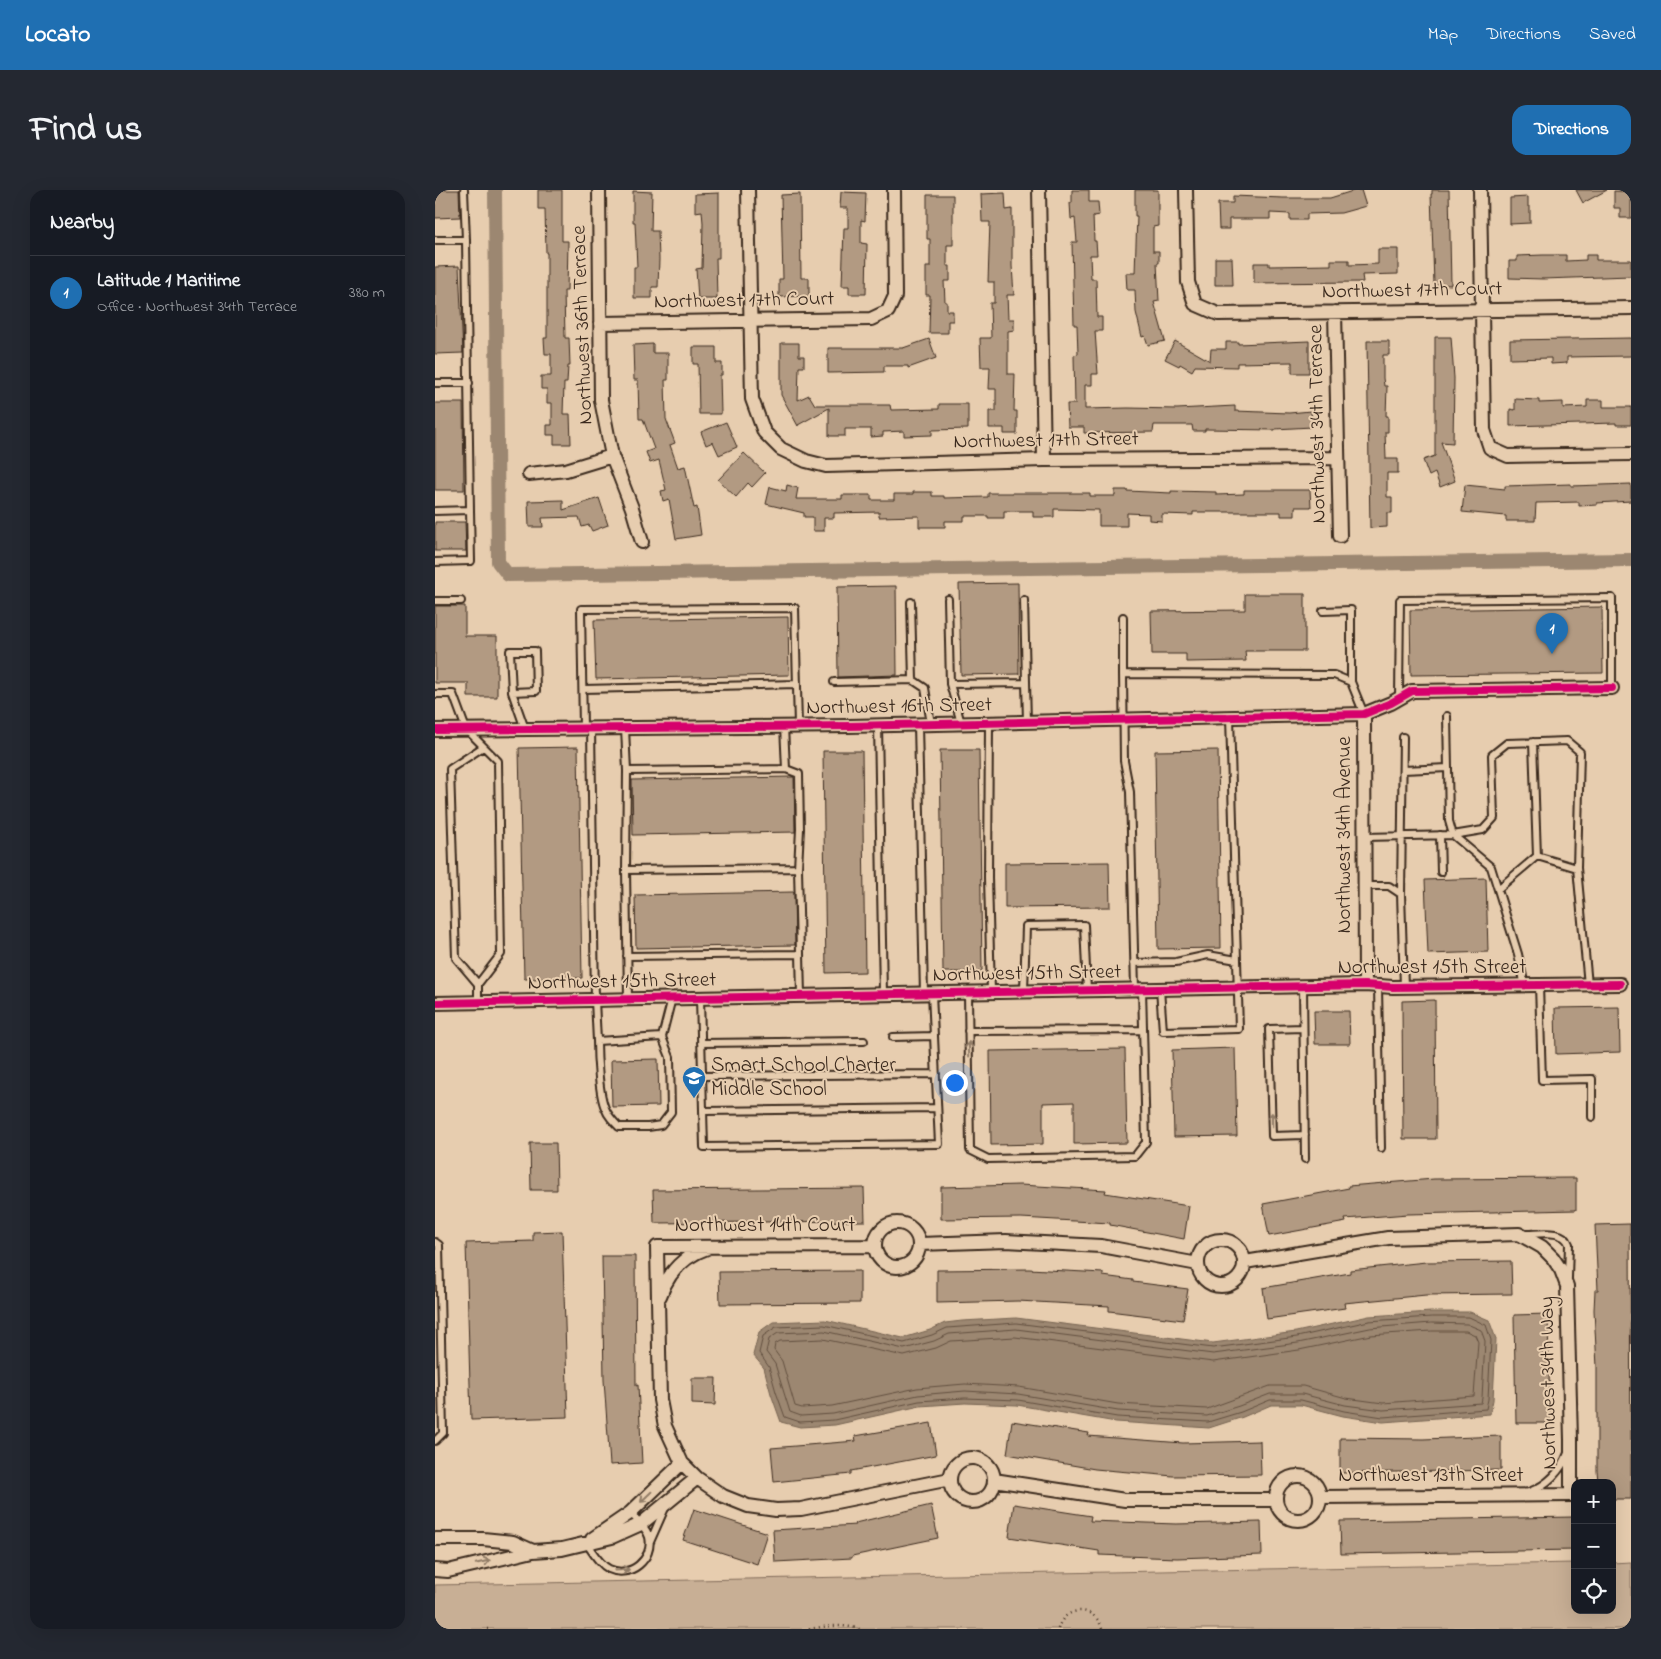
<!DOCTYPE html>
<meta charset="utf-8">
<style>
:root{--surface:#171b24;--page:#242831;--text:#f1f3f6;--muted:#9ea1a6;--line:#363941;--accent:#1f6fb2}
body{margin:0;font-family:"Indie Flower",sans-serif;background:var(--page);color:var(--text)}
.controls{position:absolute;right:15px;bottom:15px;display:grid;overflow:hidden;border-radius:10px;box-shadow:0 5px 20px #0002}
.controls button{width:45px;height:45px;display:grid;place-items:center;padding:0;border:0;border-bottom:1px solid var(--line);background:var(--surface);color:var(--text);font:25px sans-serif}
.you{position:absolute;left:519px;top:892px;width:18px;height:18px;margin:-12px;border:4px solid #fff;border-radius:50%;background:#1a73e8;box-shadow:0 0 0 8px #1a73e833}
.badge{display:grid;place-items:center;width:32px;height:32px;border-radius:50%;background:var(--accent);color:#fff;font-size:16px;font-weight:700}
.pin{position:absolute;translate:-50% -41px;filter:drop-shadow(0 1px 2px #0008)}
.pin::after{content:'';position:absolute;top:26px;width:18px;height:15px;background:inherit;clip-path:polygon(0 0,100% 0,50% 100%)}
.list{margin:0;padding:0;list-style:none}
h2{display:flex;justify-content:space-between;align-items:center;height:65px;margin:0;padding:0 20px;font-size:21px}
h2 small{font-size:16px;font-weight:400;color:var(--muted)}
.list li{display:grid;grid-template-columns:32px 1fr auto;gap:15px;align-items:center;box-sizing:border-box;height:75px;padding:0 20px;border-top:1px solid var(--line)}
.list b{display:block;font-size:19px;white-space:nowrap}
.list p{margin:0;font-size:16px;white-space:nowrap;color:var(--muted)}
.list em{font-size:16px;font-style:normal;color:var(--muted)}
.icon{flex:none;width:28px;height:28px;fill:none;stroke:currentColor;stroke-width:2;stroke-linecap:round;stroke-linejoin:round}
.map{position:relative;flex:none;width:1196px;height:1439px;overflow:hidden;border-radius:15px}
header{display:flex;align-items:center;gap:30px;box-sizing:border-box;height:70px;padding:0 25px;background:var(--accent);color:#fff}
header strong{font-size:24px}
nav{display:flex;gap:28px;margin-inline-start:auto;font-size:18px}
.intro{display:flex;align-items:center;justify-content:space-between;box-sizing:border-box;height:120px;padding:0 30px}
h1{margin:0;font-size:35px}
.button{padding:12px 22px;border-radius:15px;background:var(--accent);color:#fff;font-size:18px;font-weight:700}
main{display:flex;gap:30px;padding:0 30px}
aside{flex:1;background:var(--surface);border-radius:15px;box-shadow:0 5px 20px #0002}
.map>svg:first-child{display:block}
.green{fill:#c8af95;stroke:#826c5a}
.water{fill:#9c8771;stroke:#756250}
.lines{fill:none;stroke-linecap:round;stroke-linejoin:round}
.shore{stroke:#624f3f;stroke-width:1}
.canal{stroke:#9c8771;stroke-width:14}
.building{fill:#b29a82;stroke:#3b2a1e}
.service-casing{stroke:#3b2a1e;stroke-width:10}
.minor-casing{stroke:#3b2a1e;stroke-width:16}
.path{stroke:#3b2a1e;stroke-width:2.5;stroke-dasharray:1 4;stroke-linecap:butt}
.service{stroke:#e7cdaf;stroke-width:6}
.minor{stroke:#e7cdaf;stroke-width:12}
.cycleway-casing{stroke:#e7cdaf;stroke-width:11}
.cycleway{stroke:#d6006c;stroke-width:8}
.oneway{stroke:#917c66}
.labels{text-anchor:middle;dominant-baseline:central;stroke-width:4;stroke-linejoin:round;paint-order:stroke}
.street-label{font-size:21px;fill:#3b2a1e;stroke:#e7cdaf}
.poi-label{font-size:21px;fill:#3b2a1e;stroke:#e7cdaf;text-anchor:start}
</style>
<header>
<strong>Locato</strong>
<nav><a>Map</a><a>Directions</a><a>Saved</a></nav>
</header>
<div class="intro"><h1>Find us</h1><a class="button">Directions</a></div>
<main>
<aside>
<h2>Nearby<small></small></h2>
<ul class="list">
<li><span class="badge">1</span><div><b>Latitude 1 Maritime</b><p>Office · Northwest 34th Terrace</p></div><em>380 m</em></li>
</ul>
</aside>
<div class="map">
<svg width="1196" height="1439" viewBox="0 0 1196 1439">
<rect width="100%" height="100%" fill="#e7cdaf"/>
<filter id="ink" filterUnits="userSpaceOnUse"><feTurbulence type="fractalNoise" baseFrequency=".02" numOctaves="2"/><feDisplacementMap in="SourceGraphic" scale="10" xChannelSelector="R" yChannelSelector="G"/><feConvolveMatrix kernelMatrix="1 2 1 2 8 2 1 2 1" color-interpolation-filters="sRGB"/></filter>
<g filter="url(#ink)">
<path class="green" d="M1196,1372V1439H0V1395L1140,1373V1420H1177V1373Z"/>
<path class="water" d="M996,1122H1035L1054,1130L1061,1149L1058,1210L1055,1224L948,1232L908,1226L866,1215H836L808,1227L774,1238L681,1232L582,1215L530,1213L485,1216L400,1235L365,1237L346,1232L336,1204L329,1178L318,1165L324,1142L338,1132L390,1130L468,1148L495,1140L510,1133L527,1131L581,1128L778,1153L861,1142L934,1126Z"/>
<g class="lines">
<path class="shore" d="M997,1127H1034L1051,1135L1056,1150L1053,1209L1051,1219L948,1227L909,1221L866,1210H835L806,1222L773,1232L682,1227L583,1210L530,1208L484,1211L399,1230L365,1232L350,1227L341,1202L334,1177L324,1163L328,1146L341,1137L389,1135L469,1153L497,1145L512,1138L581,1133L778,1158L862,1147L934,1131Z
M997,1133L1032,1134L1046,1140L1050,1151L1047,1208L1046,1213L948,1220L910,1215L867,1204H835L804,1216L772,1226L683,1221L583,1204L530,1201L483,1205L398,1224L366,1226L355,1222L340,1174L331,1162L334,1149L343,1143L389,1141L469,1159L499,1151L514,1144L581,1139L778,1164L863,1153L935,1138Z
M997,1141H1031L1040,1145L1043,1152L1039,1206L948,1213L911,1208L868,1196H835L772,1219L683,1214L584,1197L530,1194L482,1198L397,1216L367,1218L360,1216L347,1171L339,1160L340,1154L345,1151L388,1149L469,1166L501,1158L516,1151L580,1147L778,1172L864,1160L936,1145Z"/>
<path class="canal" d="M60,0L63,372L73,385L1196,370"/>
</g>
<path class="building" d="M0,0H24L25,27L0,28Z
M103,0H127V51H133L132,101H129L130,148H134L135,176H133L132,193H129L128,224H135L136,254H119V245H112V235H117V213H112V199H106V186H116V164H110L109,148H112V63H111L110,19H103Z
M637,0H654V12H663L664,25L658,26L659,51H661L662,65H655L656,89H661L662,127H667V141H660L663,184H657V195H650V219L693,218L742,219L800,216V221L854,223L876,221L877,237L840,239V240L770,239V241H758L757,235H719L718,242L649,243V237H633L632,214H640L639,165L643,164L642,135H639L637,52H642L640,28L636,29L635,13H637Z
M700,0H723V36L718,37V61H724V73H722L724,111L719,112L730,151L713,155L710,146L707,147L701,122L700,100H692L691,83H700L702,26H700Z
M921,0H926L931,16L906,23L872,24V30H855V24L835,23V29H794V39H784L783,13H798V6L848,8H895Z
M997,0H1014L1016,95L999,94L996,4H997Z
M1141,0H1172L1148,13Z
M198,1L217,2L216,41H223L224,69L223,97H217V108H199V77H202L200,32H198Z
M1179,1L1196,2V28H1185V18H1179Z
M406,2L431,3L430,31L426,30V53L432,54L431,104H414V96H407L409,38H413V18H405Z
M284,3V68H281L282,109H263L261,79L267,78L268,33L267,21L260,22V4Z
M570,3L571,20L577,19V76L579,105H572L573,129H579V140L573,141V184H580L579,221H582V244H569V238H554V221H561V199H554L555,177H546L545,148H556L555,113H559V92H553L555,32H547L546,4Z
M365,4L366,88H374V106L344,107V89H348L346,5Z
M492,5H518V55H512V76H515V91H509L510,112H512V121H518V131H513V143H494L495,105H491V77H495V49H492Z
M1093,7V17H1095V33L1075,34V8Z
M943,59H963V84L927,85L928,92L819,93V73H834V76L896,75V70H914V75L943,74Z
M1108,65H1131V71L1151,70V65H1161V70H1196V86L1108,89L1074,88V71H1082V66Z
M780,68H797L798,95H780Z
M24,76L28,163L0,164V77Z
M1000,147H1016L1019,188L1018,253L1006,252L1020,291L1005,297L1000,283L994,286L988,270L1000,266Z
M1196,148V166L1132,167V173L1116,174V168L1075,169V150Z
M494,149L501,168L473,178V176H449V182L393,183V158H468Z
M740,151L775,171L776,159H791V152H803V154L874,151V183H857V172L802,173V177L760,176L757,181L745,174L744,176L730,169Z
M932,151H954V165H948V188L949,196H952L951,226H953V242H950L951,269H963V283H952V307H957V323H952V337L935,338Z
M346,153H364V166H369V177H364L363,210L374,205L380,215H455L456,220L504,219V214H533V239L497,240V245L469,246V241L448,242V246L436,247V239H410V246H394V218L363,235V236L346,205Z
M218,154V163H233V190H230L231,229L240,253L235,255L243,278L250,276L259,318L262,317L266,345L241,349L234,309L228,311L226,301L231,300L224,270L215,273L211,262L219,259L208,229H204L203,190H199L198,155Z
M258,157H281V173H287V185H285L286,224H264L263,174H258Z
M1080,209L1104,210V213L1128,212V218L1152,217V210H1168V217H1196V235H1181V233L1075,236V219L1080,220Z
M0,213H28L29,300H0Z
M291,232L302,257L284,265L278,252L271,255L266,242Z
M309,263L330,283L317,297L313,293L301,307L283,290Z
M1136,294V296L1196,294V311L1162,313V315L1144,316V312L1101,313L1100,331H1071V326L1027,322L1030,295L1070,299V296Z
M352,295L363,298L361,309H407V305H436V310H459V304H478V302H497V306H509V308L553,307V303H655V306H680V300H692V301L736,303V301L781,302V305L809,304V300H875L876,317H860V326H846V322H758V325L727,324V331L714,330V324L692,323V336H664V320L619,319V327H598V321H569V328H553V326H529V331H510V337H484V326L444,327V322L399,323V328H389V341H378V327H369V323L331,314L335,297L351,301Z
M164,308L173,335L157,341L154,335L147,337L144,327L107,328L108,337H94L93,311L128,310V320Z
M0,332H30L31,361H0Z
M583,393L584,484L526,485L524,394Z
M461,396L462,485L403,487L402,397Z
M810,404H870V461H810L811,471L751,472V464H717L716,421L810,420Z
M0,416H30V446H62V507H33V493H0Z
M1167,417L1168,483L976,485L975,420Z
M353,427L354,485L161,489L159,430Z
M143,557L147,788L89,789L84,558Z
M505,560H544L547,782H508Z
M783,560L786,758L723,759L720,561Z
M388,561H427L430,782L391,783Z
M357,587H359L360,642L198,645L197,590Z
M674,672L675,717L570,718V673Z
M1051,688L1053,762L993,764L990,690Z
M359,702L360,755L201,758L200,705Z
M1000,810L1001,949H968L967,811Z
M1184,817L1185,862L1121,864L1120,818Z
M879,821H914L915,854H880Z
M800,858L802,946L739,947L737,860Z
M690,859L692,953L639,954V912L608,913V954L556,955L555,861Z
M223,869L224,916L177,917L176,870Z
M95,953H121L122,1000H96Z
M1141,988V1020L973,1024L910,1029L911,1032L834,1046L828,1014L914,998L913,996L999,989Z
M585,995L671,1000L670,1003L754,1016L749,1049L675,1035V1033L586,1028L506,1029V997Z
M429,998L430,1031L219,1033L218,1000Z
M1195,1034L1196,1309H1177V1293H1172V1291H1163L1162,1281V1177L1159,1120L1160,1100H1163L1160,1035Z
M127,1041L133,1227L36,1230L31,1053L98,1051V1042Z
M167,1066H200L201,1196L203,1195L207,1273L175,1275L169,1190Z
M1076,1071L1077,1104L991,1105L909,1113L910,1118L832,1129L828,1098L915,1083V1080L991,1072Z
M594,1079L668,1083V1086L698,1090V1092L753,1099L748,1130L674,1121V1116L583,1111L502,1113V1080Z
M425,1081V1113L285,1114L284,1082Z
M1113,1124L1115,1233H1081L1079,1125Z
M257,1188H281L280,1215L257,1214Z
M577,1231L654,1243L653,1246L748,1253L825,1251L826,1285L738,1286L660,1279L572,1264Z
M496,1233L501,1265L416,1281V1284L339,1292L336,1258L421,1251L420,1246Z
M1066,1246V1280L905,1283V1248L988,1249Z
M579,1314L656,1326L655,1331L741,1334L826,1332L827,1365L742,1368L664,1365V1361L574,1347Z
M496,1315L503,1348L417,1366V1368L340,1372L338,1340L421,1335L420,1333Z
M259,1319L332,1343L322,1374L248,1350Z
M1140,1327V1360L906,1364L905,1331Z"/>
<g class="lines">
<g class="service-casing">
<path id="service" d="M0,50H31L29,0
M0,193H34
M0,321L35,320L31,50
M0,372L36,371L35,320
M513,409L515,494L591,493
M589,410L592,532
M0,411H26
M476,412L478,490L490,498L496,534
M888,421L916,420V492L929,524
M688,427V484
M399,492L478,490
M515,494L526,533
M148,499L362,494
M77,502L101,501L100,461H75L77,502L90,539
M0,504H18L31,539L63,571L66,764L43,794V812
M964,508L965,410L1177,408V498
M1012,526L1014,631L1018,645L1048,640L1059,628L1057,565L1072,553L1132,551L1145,562L1142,678L1153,795
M554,533L553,688L556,802
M483,534L489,804
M443,535L448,804
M148,538L146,419L360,418L363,536
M156,538L160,810L162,851L227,847L237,808
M190,538L192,581L351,579L349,536
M351,579L364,584L365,639L363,678
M968,580L1013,578
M1005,645L1006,682
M930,647L1018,645L1056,677L1083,764L1090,796
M1102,666L1142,678
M191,680L192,581
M930,696H954L966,704L969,797
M1063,699L1102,666L1098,552
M966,704L968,547
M192,766L365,764
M699,773L741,772L773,765L802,770
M43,794L21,768L15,579L48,557
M1104,795L1107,890L1157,889V927
M868,796L870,969
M943,796L946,958
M700,799L695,602L689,571L688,484L899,485L916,492
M725,799L728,841L804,839L795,527
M589,801L591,736L649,735L652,800
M533,803L535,960L553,969L700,966L711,952L707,799
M265,808L269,957L504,954L497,803
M193,809L191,680L363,678L366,806
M868,838L834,839L837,946L870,945
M533,841L708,840
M458,847L499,846
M162,851C162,867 164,905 170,918C173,926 178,931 184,937H213L226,935L236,922L235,867L227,847
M266,853L429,851
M267,886L501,884
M268,921L502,918
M1090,1044C1104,1044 1129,1039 1134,1054L1133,1088
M0,1052L4,1055L8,1243L0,1251
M1094,1302C1112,1295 1126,1281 1133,1263
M215,1352L230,1318
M151,1353C158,1362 164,1374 174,1379C195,1389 219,1369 214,1347C211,1337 202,1330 195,1323"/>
</g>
<g class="minor-casing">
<path id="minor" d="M164,0L166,210L177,266L197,318L207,352
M313,0L317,209L329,242L346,259L371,271L391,276L609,270L903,268
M604,0L609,270
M751,0L753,92L760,114L783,124L1196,118
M1045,0L1049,240L1055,258L1073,266L1196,264
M900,122L905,346
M165,133L436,129L453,121L460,106L459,0
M94,284L131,280L177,266
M929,524L930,795
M0,540L414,536L929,524L956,513L977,501L1177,498
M0,813L930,795L958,797L1185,794
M440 1055a22 22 0 1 1 44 0a22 22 0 1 1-44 0Z
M763 1073a23 23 0 1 1 46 0a23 23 0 1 1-46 0Z
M485,1054L571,1051L666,1056L763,1074
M440,1056L222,1057L225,1210L230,1236L247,1273L262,1288L288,1306L313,1316L341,1320L366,1319L515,1289
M810,1072L953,1048L1084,1044L1107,1057L1118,1068L1126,1080L1132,1096L1136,1250V1305L886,1307
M225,1106C233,1083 249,1066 272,1058
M515 1290a22 22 0 1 1 44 0a22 22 0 1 1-44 0Z
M841 1308a22 22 0 1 1 44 0a22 22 0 1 1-44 0Z
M559,1290L690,1310H841
M0,1349H48L78,1352L98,1361
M157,1349L195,1323L247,1273
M0,1380L13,1381L98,1361L127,1359L177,1347L206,1334L262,1288"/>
</g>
<path class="path" d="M52,1439H53
M374,1439C390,1436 408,1434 425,1439
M623,1439C629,1415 661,1415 667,1439"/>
<use href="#service" class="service"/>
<use href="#minor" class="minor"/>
<g class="cycleway-casing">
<path id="cycleway" d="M0,540L414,536L929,524L956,513L977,501L1177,498
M0,813L930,795L958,797L1185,794"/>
</g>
<use href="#cycleway" class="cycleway"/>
</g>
<defs><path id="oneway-shaft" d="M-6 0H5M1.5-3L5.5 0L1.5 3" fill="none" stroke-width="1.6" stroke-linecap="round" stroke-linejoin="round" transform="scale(1.25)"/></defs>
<g class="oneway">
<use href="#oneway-shaft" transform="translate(534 859) rotate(-91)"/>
<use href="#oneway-shaft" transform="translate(837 930) rotate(-91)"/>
<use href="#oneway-shaft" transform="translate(211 1307) rotate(136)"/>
<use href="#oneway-shaft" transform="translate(48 1372) rotate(-14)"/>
<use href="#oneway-shaft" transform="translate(187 1380) rotate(-3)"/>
</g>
</g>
<defs>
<g id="school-pin" transform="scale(1.25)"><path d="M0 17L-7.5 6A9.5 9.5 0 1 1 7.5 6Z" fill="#1f6fb2" stroke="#e7cdaf"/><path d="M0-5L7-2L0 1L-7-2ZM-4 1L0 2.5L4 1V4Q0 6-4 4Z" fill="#fff"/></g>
</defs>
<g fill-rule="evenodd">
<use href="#school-pin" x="259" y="888"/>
</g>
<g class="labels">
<g class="street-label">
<text transform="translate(977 101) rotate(-1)">Northwest 17th Court</text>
<text transform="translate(309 111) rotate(-1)">Northwest 17th Court</text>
<text transform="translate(148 135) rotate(-92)">Northwest 36th Terrace</text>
<text transform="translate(883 234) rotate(-91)">Northwest 34th Terrace</text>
<text transform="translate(611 251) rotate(-1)">Northwest 17th Street</text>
<text transform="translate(464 517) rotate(-1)">Northwest 16th Street</text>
<text transform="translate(910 645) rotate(-90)">Northwest 34th Avenue</text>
<text x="997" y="778">Northwest 15th Street</text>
<text transform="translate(592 784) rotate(-1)">Northwest 15th Street</text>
<text transform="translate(187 792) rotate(-1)">Northwest 15th Street</text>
<text x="330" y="1036">Northwest 14th Court</text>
<text transform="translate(1114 1193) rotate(-91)">Northwest 34th Way</text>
<text x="996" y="1286">Northwest 13th Street</text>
</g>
<g class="poi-label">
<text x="276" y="876">Smart School Charter<tspan x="276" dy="24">Middle School</tspan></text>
</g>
</g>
</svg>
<div class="controls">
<button>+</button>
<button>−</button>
<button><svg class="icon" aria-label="locate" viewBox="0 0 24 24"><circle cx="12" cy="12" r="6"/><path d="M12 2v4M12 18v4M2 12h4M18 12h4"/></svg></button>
</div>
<div class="you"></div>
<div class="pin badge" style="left:1117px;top:464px">1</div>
</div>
</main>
